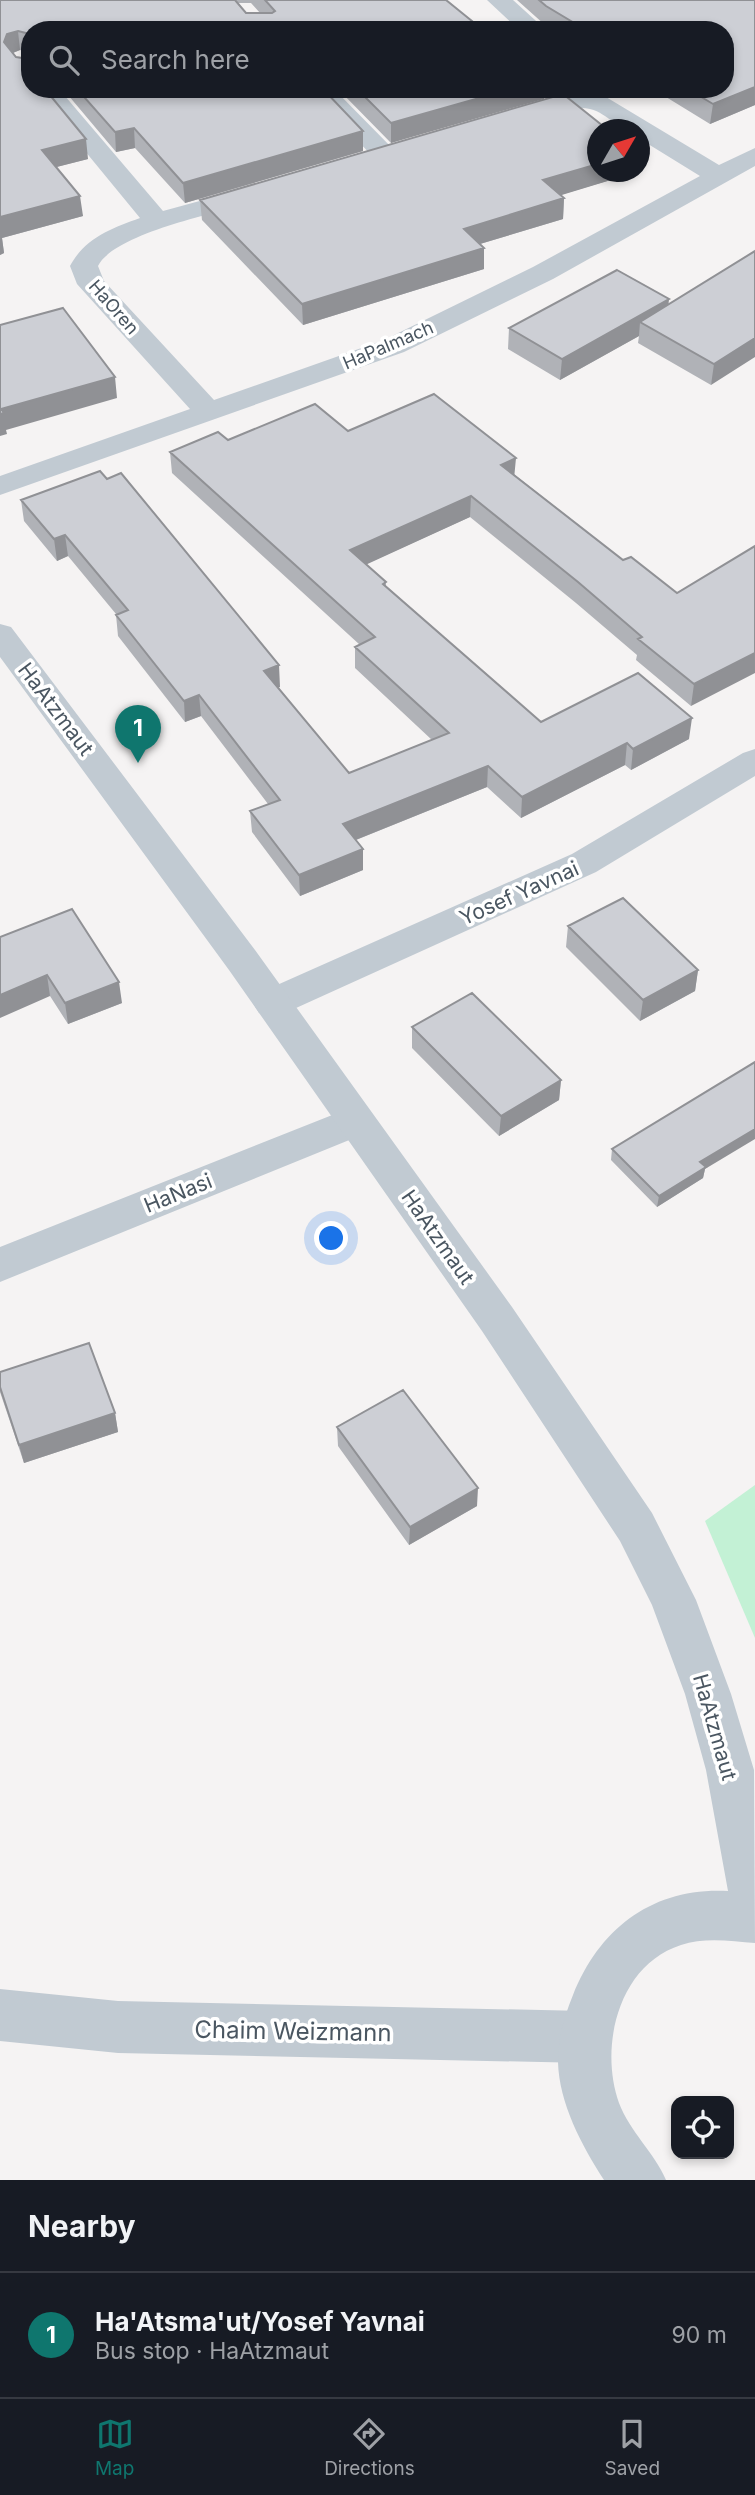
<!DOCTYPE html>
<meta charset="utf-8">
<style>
:root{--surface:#171b24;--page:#20242c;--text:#f1f3f6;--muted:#9ea1a6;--line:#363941;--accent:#0f766e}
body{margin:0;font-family:Inter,sans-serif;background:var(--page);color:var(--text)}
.controls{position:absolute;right:21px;bottom:21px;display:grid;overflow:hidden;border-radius:14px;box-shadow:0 4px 10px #0003}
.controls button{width:63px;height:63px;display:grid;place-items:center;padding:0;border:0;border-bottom:2px solid var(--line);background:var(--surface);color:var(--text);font:35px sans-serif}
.compass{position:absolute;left:587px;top:119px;width:63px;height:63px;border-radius:50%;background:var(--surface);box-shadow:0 4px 10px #0003;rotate:51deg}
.you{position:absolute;left:332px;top:1239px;width:24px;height:24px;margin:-18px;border:5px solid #fff;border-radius:50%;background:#1a73e8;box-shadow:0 0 0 10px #1a73e833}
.badge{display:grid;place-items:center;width:46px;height:46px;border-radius:50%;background:var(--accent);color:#fff;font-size:23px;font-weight:700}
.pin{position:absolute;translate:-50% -58px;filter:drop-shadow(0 2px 4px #0008)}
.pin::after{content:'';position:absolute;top:37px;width:24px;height:21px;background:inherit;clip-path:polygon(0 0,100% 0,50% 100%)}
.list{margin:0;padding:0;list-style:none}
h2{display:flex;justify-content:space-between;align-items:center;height:91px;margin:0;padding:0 28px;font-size:30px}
h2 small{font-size:23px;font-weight:400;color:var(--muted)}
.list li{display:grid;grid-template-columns:46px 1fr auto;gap:21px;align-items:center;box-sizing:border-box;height:126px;padding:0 28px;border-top:2px solid var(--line)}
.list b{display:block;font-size:26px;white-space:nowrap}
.list p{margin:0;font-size:23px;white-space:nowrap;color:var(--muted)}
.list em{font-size:23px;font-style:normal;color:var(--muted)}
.icon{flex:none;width:38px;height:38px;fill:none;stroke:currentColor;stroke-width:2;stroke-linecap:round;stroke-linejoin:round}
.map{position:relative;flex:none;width:755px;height:2180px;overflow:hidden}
.search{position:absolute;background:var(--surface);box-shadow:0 4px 10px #0003;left:21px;right:21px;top:21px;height:77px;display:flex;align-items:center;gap:18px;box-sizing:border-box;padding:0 24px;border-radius:28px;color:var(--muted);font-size:26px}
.sheet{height:217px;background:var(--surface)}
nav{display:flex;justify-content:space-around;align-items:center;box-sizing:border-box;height:98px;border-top:2px solid var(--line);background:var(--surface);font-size:19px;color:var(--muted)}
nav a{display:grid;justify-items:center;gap:4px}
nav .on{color:var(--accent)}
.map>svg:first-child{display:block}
.green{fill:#c3f1d5}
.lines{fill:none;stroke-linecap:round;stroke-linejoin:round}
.minor{fill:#c1cad2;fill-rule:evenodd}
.tertiary{fill:#c1cad2;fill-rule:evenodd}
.wall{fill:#b0b2b7;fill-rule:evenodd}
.shaded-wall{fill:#909195}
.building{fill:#cdcfd5;stroke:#909195;stroke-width:2;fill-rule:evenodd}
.labels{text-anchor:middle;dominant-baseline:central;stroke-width:7;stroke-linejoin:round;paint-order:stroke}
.far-street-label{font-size:18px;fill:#4a5661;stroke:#fff}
.street-label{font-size:21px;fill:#4a5661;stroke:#fff}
.near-street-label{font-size:24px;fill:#4a5661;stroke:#fff}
</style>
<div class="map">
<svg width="755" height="2180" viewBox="0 0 755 2180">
<rect width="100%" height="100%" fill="#f5f3f3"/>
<path class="green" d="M755,1485V1638L705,1521Z"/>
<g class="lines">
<path class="minor" d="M487,0H513L546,30H519Z
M34,89H59L163,211L251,187L260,189L264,195L260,201C224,211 114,233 98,266L104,281L214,400L384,340L533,267L700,176L640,139V130C613,130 610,114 590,109C564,103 540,127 515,120L512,115L515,110C545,101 574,89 606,97L719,165L755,148V166L553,279L404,352L0,495V476L190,409L77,284L70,266C85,238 112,228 140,218Z
M308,89H334L395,151L399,156L395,161L386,164L377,161Z
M755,749V776L596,872L285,1013L272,1017L259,1013L253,1003L259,993L572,854L743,753Z
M355,1106L369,1110L374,1121L369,1132L0,1282V1247Z
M0,1989L118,2001L586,2011L604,2019L612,2037L604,2055L586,2063L118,2053L0,2041Z"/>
<path class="tertiary" d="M0,624L11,627L255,950L512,1307L652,1513L696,1600L731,1694L754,1770L755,1943C731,1941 704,1937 681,1945C618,1965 599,2047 619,2103C630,2132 654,2152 666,2180H604C582,2146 559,2103 558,2062C558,2038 564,2017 573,1995C600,1927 654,1887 728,1891L706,1770L685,1694L652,1605L620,1541L482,1331L229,970L0,657Z"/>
</g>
<path class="wall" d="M0,0H446L483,30H30V89L88,159L56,167L83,216L2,238L4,253L0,255ZM238,3H251L260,13H246ZM20,50L29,53V59L16,57L13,53Z
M517,0H755V105L710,124L653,89H725V30H552L545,25Z
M63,89H323L363,151L185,203L135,148L116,152Z
M338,89H545L391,143Z
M598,172H634V173L560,195L564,198L563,219L480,244L484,248V269L303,325L202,220L200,200Z
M755,251L711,385L638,343L639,336L560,380L508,349L509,328L669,304Z
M348,431L515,475L623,560L677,593L755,546L691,706L636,660L637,655L576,603L470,517L366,564L386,582V587L541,722L689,739L631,770L625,765L521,818L487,787L356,840L363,849V870L300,896L252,832L250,811L268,804L201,716L185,722L118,636L116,615V614L68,556L57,561L24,521L21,500L280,687H278L349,773L432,740L355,668V647L360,645L172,473L170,452L228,440Z
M568,926L698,970L695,991L640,1021L566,947Z
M0,937L122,1003L68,1024L50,996Z
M412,1027L561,1080L559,1100L499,1136L412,1048Z
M612,1149L705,1169L703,1178L657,1207L611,1160Z
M0,1372L115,1413L118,1432L24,1463L0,1392Z
M337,1427L477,1506L409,1545L338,1446Z"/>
<path class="shaded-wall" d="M18,31L20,50L10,54L4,42L7,34Z
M755,87V105L710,124L713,104Z
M511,89H545L544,99L391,143V123Z
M134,128L135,148L116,152L115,132Z
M363,131V151L185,203L183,183Z
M86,139L88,159L45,170L42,150Z
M598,164V172H634V173L542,201L543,180Z
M80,196L83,216L2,238L4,253L0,255V217Z
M564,198L563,219L463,249L464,229Z
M484,248V269L303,325L302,304Z
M669,299L667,320L640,322L639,336L560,380L562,359Z
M755,338V357L711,385L714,364Z
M115,377L117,398L6,430L7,434L0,436V414L1,409Z
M516,458L514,479L501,465Z
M471,496L470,517L350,572V550Z
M65,535L68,556L57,561L54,539Z
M755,653V673L691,706L694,684Z
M279,665L280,687L265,692L264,671Z
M199,695L201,716L185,722L184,701Z
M692,718L689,739L631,770L633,749Z
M627,743L625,765L521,818L522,797Z
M488,766L487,787L343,845V824Z
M363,849V870L300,896L299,875Z
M698,970L695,991L640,1021L643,1000Z
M47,975L50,996L0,1018V995Z
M119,982L122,1003L68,1024L65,1003Z
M561,1080L559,1100L499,1136L501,1116Z
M755,1129V1139L705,1169L703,1178L657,1207L659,1196L700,1162Z
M115,1413L118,1432L24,1463L19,1445Z
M478,1488L477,1506L409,1545L410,1527Z"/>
<path class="building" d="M0,0H235L246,13H272L275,11L265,0H446L483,30H30V89H45L86,139L42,150L80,196L0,217ZM18,31L30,34L29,59L16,57L4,42L7,34Z
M539,0H755V87L713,104L688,89H725V30H586L546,6Z
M77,89H323L363,131L183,183L134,128L115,132Z
M357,89H511L391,123Z
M563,94L608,130H598V164L543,180L564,198L464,229L484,248L302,304L200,200Z
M755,251V338L714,364L640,322Z
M617,270L669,299L562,359L509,328Z
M63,308L115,377L1,409L4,413L0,414V325Z
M434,394L516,458L501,465L623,560L631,557L677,593L755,546V653L694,684L638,639L642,637L578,582L471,496L350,550L386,582L383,584L541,722L638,673L692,718L633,749L627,743L522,797L488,766L343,824L363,849L299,875L250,811L280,800L199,695L184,701L116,615L128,610L65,535L54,539L21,500L100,471L107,479L121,473L279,665L264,671L349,773L449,733L355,647L375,637L170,452L218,432L228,440L315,404L348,431Z
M623,898L698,970L643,1000L568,926Z
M72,909L119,982L65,1003L47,975L0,995V937Z
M472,993L561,1080L501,1116L412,1027Z
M755,1062V1129L700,1162L706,1167L659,1196L612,1149Z
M89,1343L115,1413L19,1445L0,1387V1372Z
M403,1390L478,1488L410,1527L337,1427Z"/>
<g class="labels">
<g class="far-street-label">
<text transform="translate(114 307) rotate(49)">HaOren</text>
<text transform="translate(388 345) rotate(-23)">HaPalmach</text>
</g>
<g class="street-label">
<text transform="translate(56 709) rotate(53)">HaAtzmaut</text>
<text transform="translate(519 893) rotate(-24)">Yosef Yavnai</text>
<text transform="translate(178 1193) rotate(-22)">HaNasi</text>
<text transform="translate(438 1237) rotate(55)">HaAtzmaut</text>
<text transform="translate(715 1727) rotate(74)">HaAtzmaut</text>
</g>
<g class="near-street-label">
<text transform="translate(293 2031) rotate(1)">Chaim Weizmann</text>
</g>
</g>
</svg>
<div class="controls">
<button><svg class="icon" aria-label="locate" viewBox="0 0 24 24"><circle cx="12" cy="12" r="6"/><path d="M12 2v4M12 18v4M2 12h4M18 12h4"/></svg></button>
</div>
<svg class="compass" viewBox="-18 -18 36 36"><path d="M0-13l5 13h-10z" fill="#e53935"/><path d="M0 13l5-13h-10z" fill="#9ea1a6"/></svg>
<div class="you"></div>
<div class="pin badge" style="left:138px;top:763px">1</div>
<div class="search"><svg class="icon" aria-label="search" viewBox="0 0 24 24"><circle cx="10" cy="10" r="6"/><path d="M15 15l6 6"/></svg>Search here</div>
</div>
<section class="sheet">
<h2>Nearby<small></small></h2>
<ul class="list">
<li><span class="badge">1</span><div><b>Ha'Atsma'ut/Yosef Yavnai</b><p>Bus stop · HaAtzmaut</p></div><em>90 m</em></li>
</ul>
</section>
<nav>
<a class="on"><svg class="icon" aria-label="map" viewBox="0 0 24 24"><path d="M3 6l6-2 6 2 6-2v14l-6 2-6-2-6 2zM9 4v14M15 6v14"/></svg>Map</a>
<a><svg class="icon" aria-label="directions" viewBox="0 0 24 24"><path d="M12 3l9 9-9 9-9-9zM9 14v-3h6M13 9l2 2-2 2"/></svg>Directions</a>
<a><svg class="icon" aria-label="saved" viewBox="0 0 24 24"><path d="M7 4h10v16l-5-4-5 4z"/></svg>Saved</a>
</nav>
